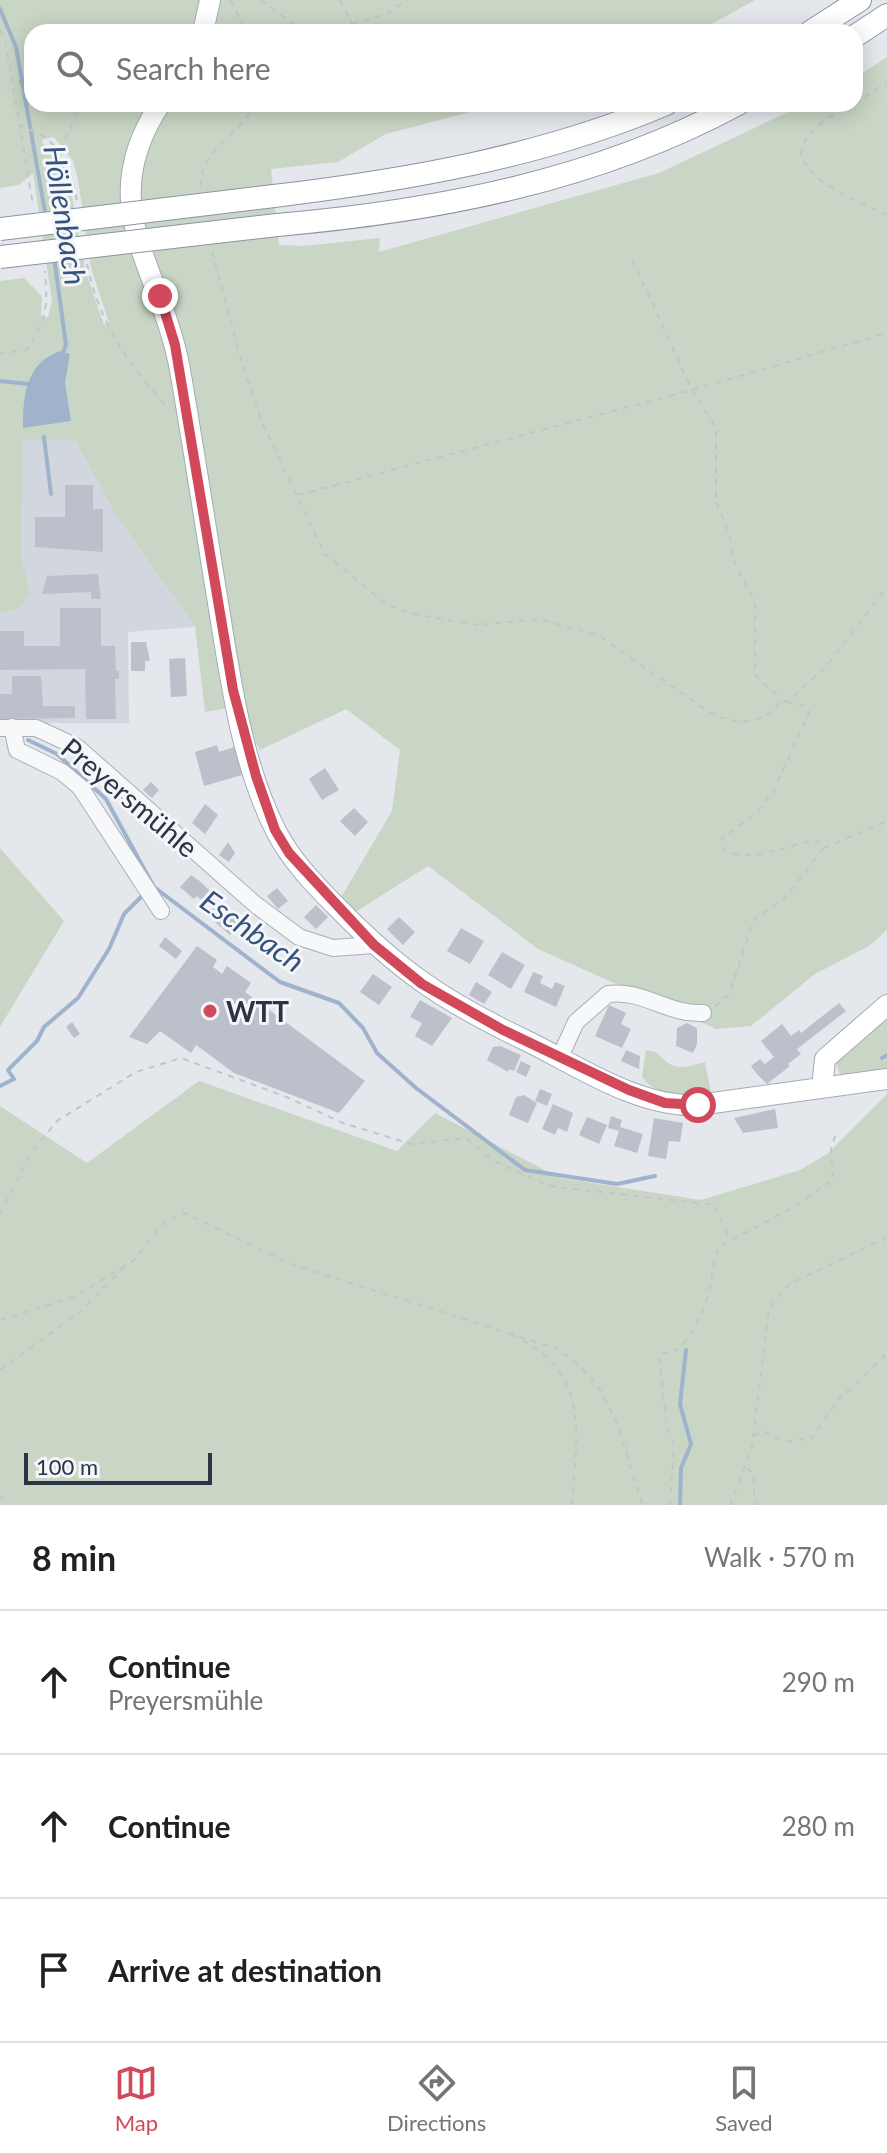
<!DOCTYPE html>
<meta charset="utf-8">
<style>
:root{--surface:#fff;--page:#f2f2f2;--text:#202124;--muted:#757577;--line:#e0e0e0;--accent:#d1495b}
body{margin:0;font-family:Lato,sans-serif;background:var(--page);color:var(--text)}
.scale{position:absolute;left:24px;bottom:20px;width:188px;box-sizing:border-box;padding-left:8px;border:4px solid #2b3445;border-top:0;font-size:22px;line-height:28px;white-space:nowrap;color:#2b3445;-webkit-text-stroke:6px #f4f6f9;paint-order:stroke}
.stop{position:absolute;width:24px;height:24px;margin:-18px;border:6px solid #d1495b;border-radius:50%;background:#fff}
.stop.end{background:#d1495b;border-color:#fff;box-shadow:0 2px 8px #0008}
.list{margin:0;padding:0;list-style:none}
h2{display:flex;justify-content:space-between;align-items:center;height:104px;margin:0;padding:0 32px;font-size:34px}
h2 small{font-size:26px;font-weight:400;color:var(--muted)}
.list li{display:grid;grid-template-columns:52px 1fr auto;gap:24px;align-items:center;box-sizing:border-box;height:144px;padding:0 32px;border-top:2px solid var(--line)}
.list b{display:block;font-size:30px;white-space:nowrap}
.list p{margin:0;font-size:26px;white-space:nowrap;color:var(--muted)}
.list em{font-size:26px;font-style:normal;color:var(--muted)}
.icon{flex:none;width:44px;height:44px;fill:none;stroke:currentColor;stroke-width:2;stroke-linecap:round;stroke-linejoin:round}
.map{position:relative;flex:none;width:887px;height:1505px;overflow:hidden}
.search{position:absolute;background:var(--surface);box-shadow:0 4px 20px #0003;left:24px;right:24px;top:24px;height:88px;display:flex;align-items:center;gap:20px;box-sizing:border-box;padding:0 28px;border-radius:24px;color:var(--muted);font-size:30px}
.sheet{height:536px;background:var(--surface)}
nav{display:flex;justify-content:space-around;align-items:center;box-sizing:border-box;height:112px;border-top:2px solid var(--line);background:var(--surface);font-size:22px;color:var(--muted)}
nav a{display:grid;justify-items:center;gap:4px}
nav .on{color:var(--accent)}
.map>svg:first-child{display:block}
.built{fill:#d2d6de}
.green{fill:#c9d6c5;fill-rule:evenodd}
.water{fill:#9fb4cc}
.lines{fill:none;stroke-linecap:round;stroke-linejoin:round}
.stream{stroke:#9fb4cc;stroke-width:4}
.building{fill:#bbc0ca}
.minor-casing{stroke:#a9aeb7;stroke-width:18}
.major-casing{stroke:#a3abb8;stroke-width:22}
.highway-casing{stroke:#8b94a3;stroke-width:24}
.path{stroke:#c2c5cb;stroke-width:2;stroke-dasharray:6 6;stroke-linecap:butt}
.minor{stroke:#f7f8fa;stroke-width:16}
.major{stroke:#fff;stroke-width:20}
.highway{stroke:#fff;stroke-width:22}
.highway-bridge-casing{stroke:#8b94a3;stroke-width:24;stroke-linecap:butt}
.highway-bridge{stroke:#fff;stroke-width:22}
.route{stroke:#d1495b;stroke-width:10}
.poi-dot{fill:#d1495b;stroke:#f4f6f9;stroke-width:3}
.labels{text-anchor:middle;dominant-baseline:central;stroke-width:6;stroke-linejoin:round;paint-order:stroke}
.street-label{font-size:28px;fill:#2b3445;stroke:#f4f6f9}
.poi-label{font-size:28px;font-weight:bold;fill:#2b3445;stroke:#f4f6f9;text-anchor:start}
.water-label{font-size:30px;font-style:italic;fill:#34527a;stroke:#f4f6f9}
</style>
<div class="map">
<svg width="887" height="1505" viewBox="0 0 887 1505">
<rect width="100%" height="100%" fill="#e4e7ec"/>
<path class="built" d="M23,440H75L115,514L195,627L128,632L129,723H0V613L19,610L30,592L21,554Z"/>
<path class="green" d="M0,0H755L697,32H32V104H501L386,134L338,162L271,169L279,245L304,246L380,238L379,252L659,173L805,104H855V78L887,57V930L869,946L815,974L751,1026L716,1029L538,949L428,866L354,913L340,899L392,811L400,750L346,709L260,750L245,722L142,224L137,171L122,173L125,226L166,342L229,708L205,712L195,627L115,514L75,440H23L21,554L30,592L19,610L0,613V281L24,278L42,296L41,316L48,317L52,301L33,173L19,185L0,188ZM54,137L73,161L78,179L91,268L109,323L104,325L85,269L66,164L42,143L43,139Z
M0,848L64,921L0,1027Z
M887,1013V1070L840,1074L835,1061Z
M646,1050L656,1052C673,1071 681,1069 705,1062L711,1093C686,1096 658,1099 642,1077Z
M199,1081L397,1151L435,1113L560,1178L701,1200L800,1170L827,1154L887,1094V1505H0V1106L87,1163Z"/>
<path class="water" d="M60,351L70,354L65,383L71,421L23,428C23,395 26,363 60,351Z"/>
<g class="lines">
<path class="stream" d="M0,9L16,47L46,217
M21,82L32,79
M54,257L66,345L62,355
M0,381L29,384
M44,437L51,494
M28,740L57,754L106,799L154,887L280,982L339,1003L363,1028L377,1053L416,1088L525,1170L617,1184L655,1176
M882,1058L887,1055
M0,1086L14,1079L8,1070L37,1041L44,1027L78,998L109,949L124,914L142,896
M680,1505L681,1468L691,1444L680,1404L686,1350"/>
</g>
<path class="building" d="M65,485H93V509H103V552L35,547V517H65Z
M98,574L101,599H91V592L42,594L47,576Z
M60,608H101V646H115L116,671H119V679H115L116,719H86L85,669L0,670V631H24V646H60Z
M131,642H146L150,661H145V671H131Z
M185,658L187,696L171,697L169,659Z
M12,676H41L43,706H75V718L0,719V694H12Z
M217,745L219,752L234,747L242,775L204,786L195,752Z
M325,768L339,790L322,800L309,779Z
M151,782L159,790L152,798L143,790Z
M205,804L218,815L205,834L192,823Z
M354,808L368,822L355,836L340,821Z
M228,842L235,853L229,862L219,855Z
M191,875L201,882L214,895L204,902L197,896L194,899L180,887Z
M277,888L288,901L278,909L267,896Z
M225,904L243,921L230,935L207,915L214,907L219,911Z
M316,905L328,917L316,929L304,917Z
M399,917L415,932L403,945L387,929Z
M461,928L484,941L470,964L447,951Z
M165,937L182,951L176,959L159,946Z
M197,946L217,960L213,967L222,974L227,966L251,983L245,992L365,1081L339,1113L234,1073L196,1045L191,1053L160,1031L147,1044L129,1037Z
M502,952L525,965L511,989L488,975Z
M533,972L543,976L540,983L552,989L555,982L565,986L556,1007L524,992Z
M373,974L392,987L379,1005L360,992Z
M476,982L492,992L484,1004L469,995Z
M420,1000L452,1018L432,1046L415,1036L422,1023L410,1017Z
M839,1003L846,1011L797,1049L801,1054L788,1064L790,1066L767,1084L756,1073L751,1066L760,1059L765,1064L774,1057L761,1041L782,1024L791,1036L799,1030L801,1033Z
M609,1005L626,1013L621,1024L631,1029L622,1048L595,1036Z
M72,1022L80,1034L74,1038L66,1027Z
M687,1023L697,1028V1044L693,1053L676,1046L677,1028Z
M500,1046L521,1055L514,1071L509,1069L508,1072L487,1060L493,1047Z
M626,1050L640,1056L639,1069L621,1061Z
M521,1061L531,1066L526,1077L516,1072Z
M540,1089L552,1094L547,1106L535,1101Z
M524,1095L537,1103L528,1123L509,1115L516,1097Z
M553,1104L573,1113L567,1132L558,1128L555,1135L542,1129Z
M775,1109L778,1128L743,1133L734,1118Z
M611,1116L622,1120L620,1127L643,1134L637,1153L614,1146L619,1131L608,1128Z
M587,1117L607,1125L599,1144L579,1135Z
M654,1118L683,1123L680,1142L669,1141L666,1159L648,1156Z"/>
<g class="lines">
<g class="minor-casing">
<path id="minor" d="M12,727L17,750L62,772L80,787L161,911
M0,728H36L77,747L256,905L299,937L333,948L374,945
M560,1057L576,1022L608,994C642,989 668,1015 703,1013"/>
</g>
<g class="major-casing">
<path id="major" d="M203,32L210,0
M160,104C92,208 161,265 180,370C194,450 206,530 219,609C231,683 242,764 276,831C291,860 313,883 336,906C399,971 445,1002 527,1041C578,1066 639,1108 698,1105L887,1079
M822,1088L825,1059L887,1005"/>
</g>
<g class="highway-casing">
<path id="highway" d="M810,32L860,0
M855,36L887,15
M274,196C407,180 541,157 666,104
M277,225C437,211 595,181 738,104"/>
</g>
<path class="path" d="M231,0L246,32
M261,0L303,32
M340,0L352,24L346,32
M352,24L386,14L407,0
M0,30L5,39L33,205
M855,104C833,115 802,129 801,155C811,185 861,202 887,215
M855,104L887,82
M18,125C59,137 71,164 77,202
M60,150L79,109
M201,186C196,155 243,130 256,104
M212,251L242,363L261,420L324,553L387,605L418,615L478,625L539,619L598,635L709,712C735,725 764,727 781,700L787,702L826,667L887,586
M632,259L692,390L716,428V502L729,532L734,562L755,602V675L781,699
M87,264C98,321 130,367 169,409
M0,354L26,350C47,321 48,306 45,271
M298,495L692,390L887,333
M824,848L887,821
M715,1006L729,995L754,919L784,899L823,849L817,840C788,844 750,865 723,849L722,839L758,811L773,792L809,712L805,706L788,702
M0,1214L31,1153L57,1121L136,1072L181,1058L284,1096L343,1123L411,1144L466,1138L494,1161L549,1186L714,1205L730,1239
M0,1320L73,1297L91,1287L134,1260L164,1222L184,1213L291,1264L558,1349C621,1393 618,1439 643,1505
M511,1335C591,1368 577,1433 572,1505
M0,1370L81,1311L124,1267
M754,1436L764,1431L785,1442L812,1438L838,1400L887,1354
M747,1468L753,1474L755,1505
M0,1496L6,1505
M670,1505L674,1446L666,1423L659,1354L678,1350C695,1331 706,1307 711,1282C713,1269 713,1257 720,1246L794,1207L833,1180L831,1148L836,1134
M730,1505L752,1447L769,1308L788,1285L887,1237"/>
<use href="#minor" class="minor"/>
<use href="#major" class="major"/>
<use href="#highway" class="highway"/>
<g class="highway-bridge-casing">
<path id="highway-bridge" d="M0,229L274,196
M0,257L277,225"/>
</g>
<use href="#highway-bridge" class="highway-bridge"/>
</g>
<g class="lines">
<path class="route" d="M160,296L175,345L233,690L256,776L275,830L289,853L374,945L422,984L503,1030L629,1090L665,1103L698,1105"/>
</g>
<circle class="poi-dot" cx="210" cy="1011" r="8"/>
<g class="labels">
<g class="street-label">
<text transform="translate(130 797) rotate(40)">Preyersmühle</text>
</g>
<g class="poi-label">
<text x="226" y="1011">WTT</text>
</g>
<g class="water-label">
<text transform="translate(66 215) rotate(81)">Höllenbach</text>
<text transform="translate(253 930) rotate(35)">Eschbach</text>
</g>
</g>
</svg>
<div class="scale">100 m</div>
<div class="stop" style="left:698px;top:1105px"></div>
<div class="stop end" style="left:160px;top:296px"></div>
<div class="search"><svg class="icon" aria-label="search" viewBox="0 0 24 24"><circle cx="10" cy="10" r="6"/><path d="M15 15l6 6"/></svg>Search here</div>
</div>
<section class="sheet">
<h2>8 min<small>Walk · 570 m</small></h2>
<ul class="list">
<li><svg class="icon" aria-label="ahead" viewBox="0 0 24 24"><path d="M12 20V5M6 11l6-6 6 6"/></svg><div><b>Continue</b><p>Preyersmühle</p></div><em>290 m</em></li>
<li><svg class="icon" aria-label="ahead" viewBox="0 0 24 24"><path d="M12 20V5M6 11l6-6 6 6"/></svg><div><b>Continue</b></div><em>280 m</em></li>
<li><svg class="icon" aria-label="arrive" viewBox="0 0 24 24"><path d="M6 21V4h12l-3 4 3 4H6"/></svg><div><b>Arrive at destination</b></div></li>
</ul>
</section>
<nav>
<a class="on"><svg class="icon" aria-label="map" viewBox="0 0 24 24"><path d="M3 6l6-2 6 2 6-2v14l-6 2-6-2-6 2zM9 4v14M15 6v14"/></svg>Map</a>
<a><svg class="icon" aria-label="directions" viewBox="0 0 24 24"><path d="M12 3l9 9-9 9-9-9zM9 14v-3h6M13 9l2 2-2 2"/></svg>Directions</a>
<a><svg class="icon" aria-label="saved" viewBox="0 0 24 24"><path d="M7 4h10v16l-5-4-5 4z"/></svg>Saved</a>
</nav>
